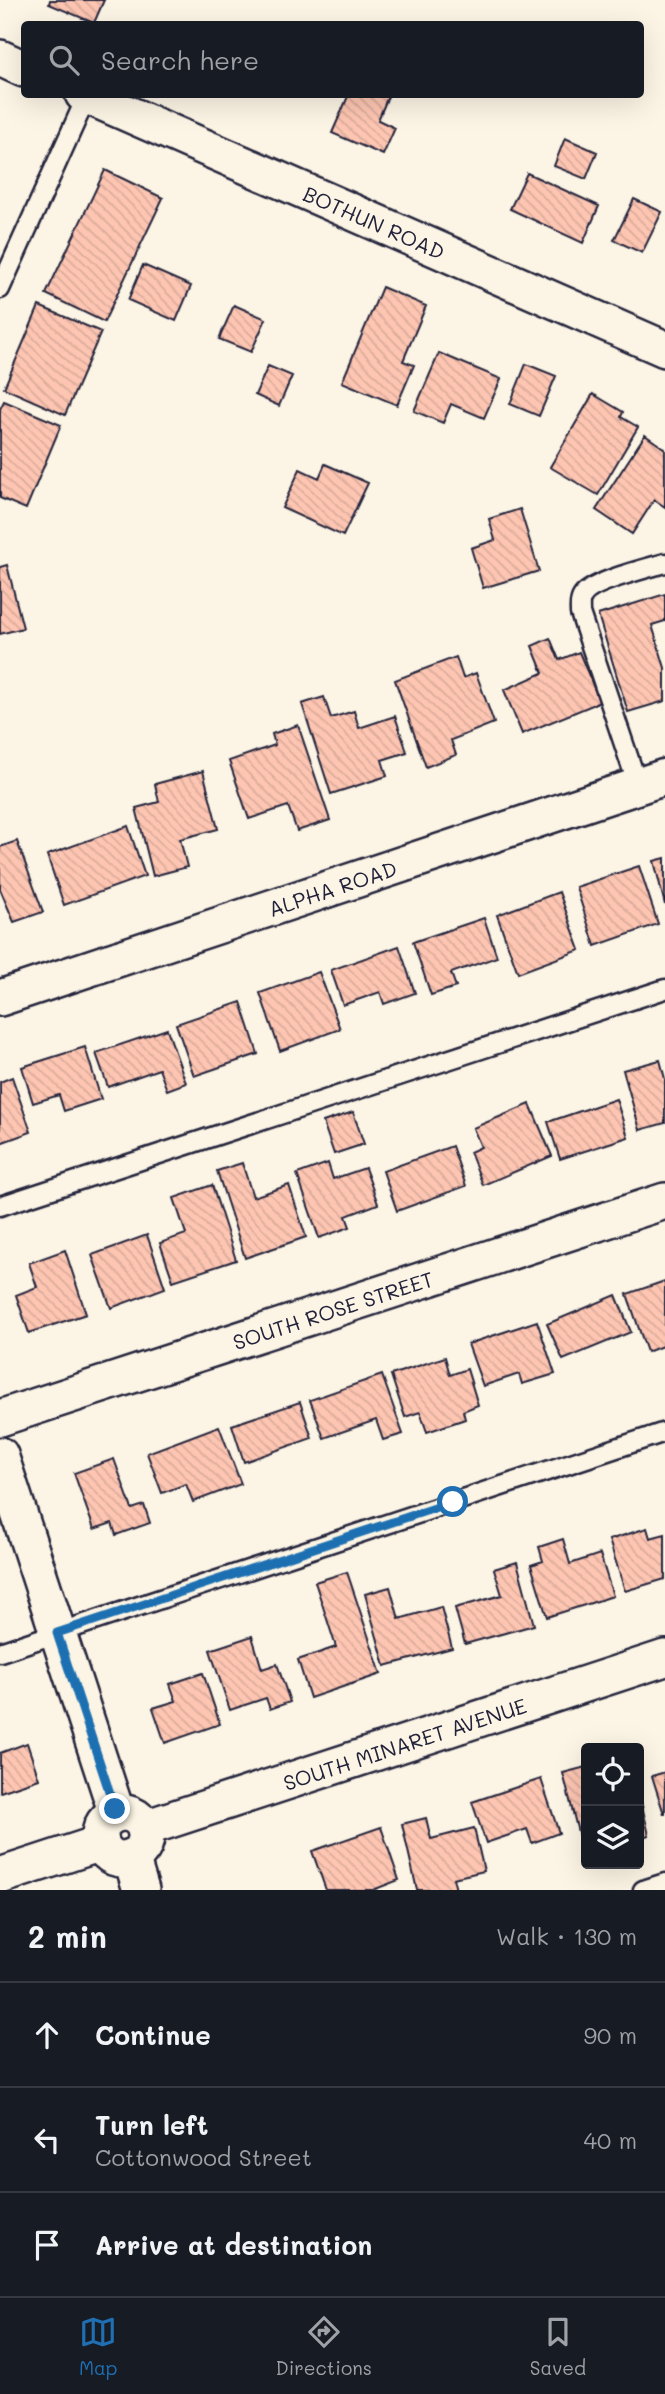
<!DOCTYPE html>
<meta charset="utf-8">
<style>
:root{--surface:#171b24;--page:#242831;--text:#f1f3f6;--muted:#9ea1a6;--line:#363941;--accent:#1f6fb2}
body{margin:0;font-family:Mali,sans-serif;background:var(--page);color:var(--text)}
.controls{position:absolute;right:21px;bottom:21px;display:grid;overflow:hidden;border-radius:7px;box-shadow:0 7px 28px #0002}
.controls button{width:63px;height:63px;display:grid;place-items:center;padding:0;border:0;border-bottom:2px solid var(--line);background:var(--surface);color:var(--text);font:35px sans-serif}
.stop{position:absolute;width:21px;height:21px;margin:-16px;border:5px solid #1f6fb2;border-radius:50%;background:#fff}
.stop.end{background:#1f6fb2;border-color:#fff;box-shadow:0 2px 7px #0008}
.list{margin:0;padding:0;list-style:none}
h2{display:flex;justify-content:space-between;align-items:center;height:91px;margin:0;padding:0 28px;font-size:30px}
h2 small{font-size:23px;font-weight:400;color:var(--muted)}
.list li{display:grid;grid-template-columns:46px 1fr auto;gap:21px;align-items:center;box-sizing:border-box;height:105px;padding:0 28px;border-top:2px solid var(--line)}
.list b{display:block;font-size:26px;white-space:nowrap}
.list p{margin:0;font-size:23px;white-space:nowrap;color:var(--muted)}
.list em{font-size:23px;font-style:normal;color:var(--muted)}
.icon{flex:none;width:38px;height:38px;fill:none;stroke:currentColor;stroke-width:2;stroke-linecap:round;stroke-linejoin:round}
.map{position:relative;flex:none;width:665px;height:1890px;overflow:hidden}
.search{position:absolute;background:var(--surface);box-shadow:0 7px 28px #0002;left:21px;right:21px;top:21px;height:77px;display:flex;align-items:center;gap:18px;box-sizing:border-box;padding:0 24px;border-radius:7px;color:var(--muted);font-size:26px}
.sheet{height:406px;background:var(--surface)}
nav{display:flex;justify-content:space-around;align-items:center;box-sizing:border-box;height:98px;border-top:2px solid var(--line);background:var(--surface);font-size:19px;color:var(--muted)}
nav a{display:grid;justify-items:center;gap:4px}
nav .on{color:var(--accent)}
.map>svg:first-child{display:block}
.building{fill:url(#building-back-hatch);stroke:#22223b;stroke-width:2}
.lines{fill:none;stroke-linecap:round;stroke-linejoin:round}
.lane-casing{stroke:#22223b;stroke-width:23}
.street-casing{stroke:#22223b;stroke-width:40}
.lane{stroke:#fcf5e5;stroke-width:18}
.street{stroke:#fcf5e5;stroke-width:35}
.route{stroke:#1f6fb2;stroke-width:9}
.labels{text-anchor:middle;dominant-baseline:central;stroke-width:6;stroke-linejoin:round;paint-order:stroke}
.street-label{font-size:21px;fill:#22223b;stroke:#fcf5e5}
</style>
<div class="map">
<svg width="665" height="1890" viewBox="0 0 665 1890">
<defs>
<pattern id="building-back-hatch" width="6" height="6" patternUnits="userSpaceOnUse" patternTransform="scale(1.75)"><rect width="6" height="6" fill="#fec6b2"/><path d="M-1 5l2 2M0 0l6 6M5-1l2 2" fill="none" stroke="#d9aa9a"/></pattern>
</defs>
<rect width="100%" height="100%" fill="#fcf5e5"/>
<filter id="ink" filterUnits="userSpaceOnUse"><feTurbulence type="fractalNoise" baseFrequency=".0143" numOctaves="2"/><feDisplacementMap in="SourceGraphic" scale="14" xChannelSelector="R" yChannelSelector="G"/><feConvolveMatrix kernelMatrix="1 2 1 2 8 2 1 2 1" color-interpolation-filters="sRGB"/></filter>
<g filter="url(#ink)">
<path class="building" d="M50,0H104L94,23L49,4Z
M349,94H389L378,120L395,128L383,155L332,133Z
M565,138L597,152L586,179L554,166Z
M105,170L163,198L104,322L46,294Z
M527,173L599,206L583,243L510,209Z
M634,199L662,212L642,253L614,240Z
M143,265L191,286L176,321L128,300Z
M382,287L426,306L403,361L414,365L397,405L342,382Z
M234,305L266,319L251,352L219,339Z
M39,306L101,332L65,415L4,388Z
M439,353L501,379L484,418L451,404L443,423L414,411Z
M526,364L556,376L539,416L510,404Z
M268,366L292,376L279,406L255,395Z
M593,394L623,412L621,417L638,427L598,495L550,467Z
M4,401L61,425L26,509L0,498V409Z
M645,435L665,449V507L654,500L632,534L596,510Z
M325,464L368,483L343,536L282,508L300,469L319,478Z
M520,509L539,571L483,588L471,548L495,540L489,519Z
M7,565L23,628L0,634V567Z
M665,594V621L652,625L665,668V701L628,712L598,615Z
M550,638L559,660L579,652L600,702L522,734L504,690L543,673L532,646Z
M456,657L463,678L476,673L494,723L451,740L456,755L426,767L395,680Z
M324,697L331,718L354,711L359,728L395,716L407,752L382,760L387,776L331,794L302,704Z
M298,725L330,820L297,831L288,806L249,819L229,761L275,745L272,734Z
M203,771L218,829L180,839L187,867L153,876L136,808L159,802L155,784Z
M128,826L145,876L64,905L47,855Z
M17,841L43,912L14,922L0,889V847Z
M665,858V905L654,861Z
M639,866L658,924L595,946L576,887Z
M559,892L580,950L518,973L497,915Z
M484,918L497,957L451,973L456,987L431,995L413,942Z
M399,946L415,993L384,1004L380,992L343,1005L331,970Z
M319,972L340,1029L280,1051L260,993Z
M241,1002L258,1054L194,1076L176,1024Z
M167,1029L186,1083L167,1090L159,1069L108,1087L96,1053Z
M85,1047L101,1099L64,1111L59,1095L33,1103L22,1067Z
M660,1060L665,1079V1123L640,1130L623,1070Z
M12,1077L31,1132L0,1143V1082Z
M616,1099L628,1137L560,1159L548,1122Z
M530,1104L552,1156L483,1185L470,1152L481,1147L473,1128Z
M353,1112L364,1144L334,1154L323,1122Z
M452,1146L466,1186L397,1211L383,1171Z
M242,1163L253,1197L289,1185L306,1237L245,1258L217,1171Z
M328,1163L333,1179L365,1168L378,1204L346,1216L350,1227L319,1238L297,1174Z
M212,1185L236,1260L173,1281L160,1243L186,1234L174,1198Z
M147,1235L165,1288L111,1308L92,1255Z
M65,1250L86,1314L29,1333L16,1295L37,1287L29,1263Z
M665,1281V1345L647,1352L627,1294Z
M616,1295L631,1332L563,1360L547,1324Z
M537,1321L555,1374L522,1384L519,1374L483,1386L468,1344Z
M445,1357L450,1375L467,1369L478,1405L463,1411L465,1419L427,1432L420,1412L405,1417L391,1375Z
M382,1375L403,1434L383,1440L376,1420L324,1438L310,1400Z
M300,1402L312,1438L244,1462L232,1425Z
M219,1426L241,1484L193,1502L186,1484L162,1493L147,1453Z
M114,1459L132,1509L144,1505L150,1523L116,1535L112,1523L94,1529L74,1473Z
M647,1528L650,1538L665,1534V1579L625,1591L609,1540Z
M563,1539L570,1564L600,1554L613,1596L547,1617L531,1565L543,1561L539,1547Z
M517,1562L534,1625L465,1644L455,1608L502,1595L494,1569Z
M347,1572L381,1674L310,1698L298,1660L336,1647L315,1582Z
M390,1587L399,1619L441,1607L452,1648L385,1666L365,1594Z
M252,1636L262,1669L277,1664L290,1702L270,1709L266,1698L230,1710L210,1650Z
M203,1673L220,1724L165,1743L153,1708L176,1701L170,1684Z
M27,1743L39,1779L0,1792V1753Z
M586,1767V1851L583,1852L563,1773Z
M665,1772V1814H664L652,1776Z
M541,1779L559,1833L532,1843L527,1829L486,1843L472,1802Z
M639,1793L649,1835L639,1838Z
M426,1818L431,1839L474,1828L484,1871L453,1878L456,1890H417L402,1824Z
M381,1827L399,1880L373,1890H326L312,1851Z"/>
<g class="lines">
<g class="lane-casing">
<path id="lane" d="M0,289L87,96
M638,786L580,613C580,608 579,601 582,597C589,582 648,568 665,563
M0,1206L665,989
M0,1652L665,1432
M643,1890L665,1883"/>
</g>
<g class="street-casing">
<g id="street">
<path d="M0,58L24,69"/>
<path id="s1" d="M83,94L665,349"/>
<path id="s2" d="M0,998L665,777"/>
<path id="s3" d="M0,1418L665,1201"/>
<path d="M0,1455L117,1814"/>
<circle cx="123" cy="1836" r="23"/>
<path id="s4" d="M145,1828L665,1658"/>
<path d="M131,1857L141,1890"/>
<path d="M0,1876L101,1843"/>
</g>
</g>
<use href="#lane" class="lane"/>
<use href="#street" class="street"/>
</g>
</g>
<g class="lines" filter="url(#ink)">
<path class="route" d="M115,1809L57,1633L453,1502"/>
</g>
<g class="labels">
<g class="street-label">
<text stroke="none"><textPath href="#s1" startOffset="318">BOTHUN ROAD</textPath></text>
<text stroke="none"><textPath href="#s2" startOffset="350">ALPHA ROAD</textPath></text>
<text stroke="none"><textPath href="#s3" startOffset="350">SOUTH ROSE STREET</textPath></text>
<text stroke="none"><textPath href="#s4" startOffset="273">SOUTH MINARET AVENUE</textPath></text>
</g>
</g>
</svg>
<div class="controls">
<button><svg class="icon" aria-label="locate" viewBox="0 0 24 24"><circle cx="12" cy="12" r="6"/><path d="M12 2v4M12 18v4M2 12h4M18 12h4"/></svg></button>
<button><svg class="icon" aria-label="layers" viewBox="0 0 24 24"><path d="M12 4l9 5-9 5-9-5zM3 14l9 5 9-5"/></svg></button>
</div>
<div class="stop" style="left:453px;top:1502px"></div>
<div class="stop end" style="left:115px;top:1809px"></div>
<div class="search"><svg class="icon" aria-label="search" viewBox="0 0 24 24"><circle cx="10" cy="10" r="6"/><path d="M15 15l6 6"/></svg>Search here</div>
</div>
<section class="sheet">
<h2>2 min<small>Walk · 130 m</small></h2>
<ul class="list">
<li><svg class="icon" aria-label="ahead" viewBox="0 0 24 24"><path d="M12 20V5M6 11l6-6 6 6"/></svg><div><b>Continue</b></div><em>90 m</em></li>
<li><svg class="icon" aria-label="left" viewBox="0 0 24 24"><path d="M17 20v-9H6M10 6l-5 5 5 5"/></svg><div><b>Turn left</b><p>Cottonwood Street</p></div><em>40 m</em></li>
<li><svg class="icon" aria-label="arrive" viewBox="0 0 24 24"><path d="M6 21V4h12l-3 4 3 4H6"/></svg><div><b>Arrive at destination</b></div></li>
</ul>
</section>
<nav>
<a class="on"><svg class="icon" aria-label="map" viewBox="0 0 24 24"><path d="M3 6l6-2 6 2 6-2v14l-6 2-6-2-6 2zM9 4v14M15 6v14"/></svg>Map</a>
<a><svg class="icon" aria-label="directions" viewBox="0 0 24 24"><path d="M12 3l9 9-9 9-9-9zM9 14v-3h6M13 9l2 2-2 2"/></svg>Directions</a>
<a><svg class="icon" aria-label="saved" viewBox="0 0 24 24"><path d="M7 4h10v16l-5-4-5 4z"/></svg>Saved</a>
</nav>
